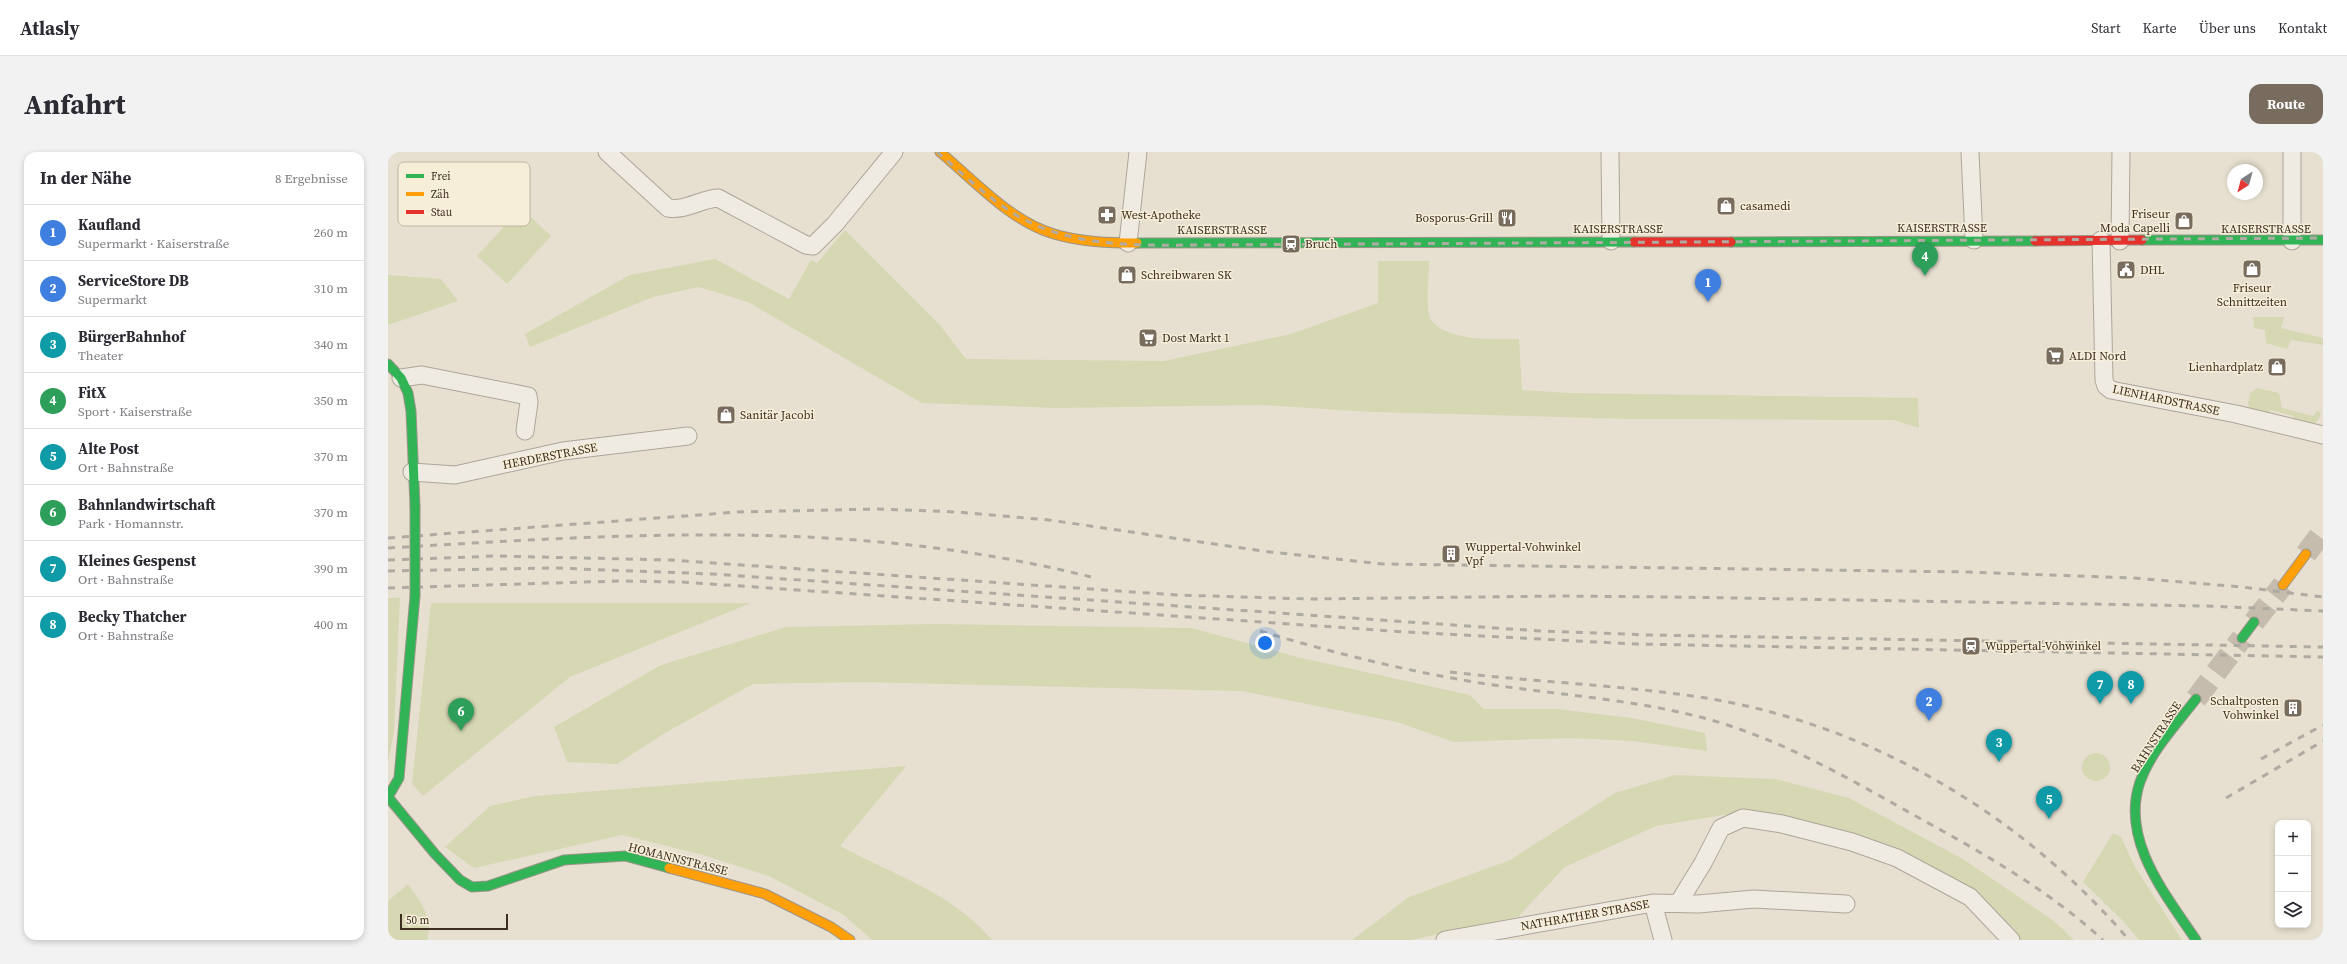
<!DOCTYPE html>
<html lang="de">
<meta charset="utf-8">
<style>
:root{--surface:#fff;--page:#f2f2f3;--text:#2b2b33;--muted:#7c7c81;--line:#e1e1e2;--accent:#786c5e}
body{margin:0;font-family:"Source Serif 4",serif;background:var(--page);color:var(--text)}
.controls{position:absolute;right:12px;bottom:12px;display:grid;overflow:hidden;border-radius:8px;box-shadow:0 2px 6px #0003}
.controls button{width:36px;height:36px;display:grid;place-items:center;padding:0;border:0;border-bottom:1px solid var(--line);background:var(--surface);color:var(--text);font:20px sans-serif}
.compass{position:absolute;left:1839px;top:12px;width:36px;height:36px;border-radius:50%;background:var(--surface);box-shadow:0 2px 6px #0003;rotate:216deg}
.scale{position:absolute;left:12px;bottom:10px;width:108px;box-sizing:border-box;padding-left:4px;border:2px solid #3d2e20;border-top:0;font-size:11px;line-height:14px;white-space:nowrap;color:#3d2e20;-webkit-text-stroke:3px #f7eed8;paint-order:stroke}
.you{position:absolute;left:877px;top:491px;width:14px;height:14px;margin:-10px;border:3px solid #fff;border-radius:50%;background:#1a73e8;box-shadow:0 0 0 6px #1a73e833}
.badge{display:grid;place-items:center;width:26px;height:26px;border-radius:50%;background:var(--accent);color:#fff;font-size:13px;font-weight:700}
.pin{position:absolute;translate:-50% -33px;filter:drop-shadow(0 1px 2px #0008)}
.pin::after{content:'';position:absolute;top:21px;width:14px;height:12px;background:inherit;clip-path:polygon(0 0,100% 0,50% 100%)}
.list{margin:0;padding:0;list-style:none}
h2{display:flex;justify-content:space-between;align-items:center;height:52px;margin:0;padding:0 16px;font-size:17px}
h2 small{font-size:13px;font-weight:400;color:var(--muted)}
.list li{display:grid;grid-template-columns:26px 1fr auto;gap:12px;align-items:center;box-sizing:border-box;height:56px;padding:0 16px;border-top:1px solid var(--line)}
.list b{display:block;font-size:15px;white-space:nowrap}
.list p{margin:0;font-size:13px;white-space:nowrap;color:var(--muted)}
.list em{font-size:13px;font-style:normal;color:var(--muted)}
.icon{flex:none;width:22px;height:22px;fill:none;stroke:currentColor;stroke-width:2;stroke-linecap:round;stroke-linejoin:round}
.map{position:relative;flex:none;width:1935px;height:788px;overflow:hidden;border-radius:12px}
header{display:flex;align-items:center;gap:24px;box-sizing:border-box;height:56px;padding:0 20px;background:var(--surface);border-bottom:1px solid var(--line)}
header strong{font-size:19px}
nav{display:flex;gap:22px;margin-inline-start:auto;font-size:14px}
.intro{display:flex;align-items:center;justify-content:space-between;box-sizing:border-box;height:96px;padding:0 24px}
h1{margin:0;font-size:28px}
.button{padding:10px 18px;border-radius:12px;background:var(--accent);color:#fff;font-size:14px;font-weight:700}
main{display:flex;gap:24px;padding:0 24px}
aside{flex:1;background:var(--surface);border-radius:12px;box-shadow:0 2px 6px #0003}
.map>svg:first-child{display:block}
.green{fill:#d6d7b3}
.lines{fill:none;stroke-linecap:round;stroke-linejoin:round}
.secondary-tunnel{stroke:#c5bcae;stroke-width:22;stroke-dasharray:22 11;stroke-linecap:butt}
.street-casing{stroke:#ada599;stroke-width:19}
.fast-casing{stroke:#9c958a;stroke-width:11}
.slow-casing{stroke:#9c958a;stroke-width:11}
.jam-casing{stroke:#9c958a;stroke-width:11}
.street{stroke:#efebe3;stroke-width:17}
.fast{stroke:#30b455;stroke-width:9}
.slow{stroke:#ff9f0a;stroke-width:9}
.jam{stroke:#e5322d;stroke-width:9}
.rail{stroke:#afaaa2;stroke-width:3;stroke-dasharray:7 7;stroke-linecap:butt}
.fast-bridge-casing{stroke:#9c958a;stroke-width:11;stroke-linecap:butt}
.fast-bridge{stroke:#30b455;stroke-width:9}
.labels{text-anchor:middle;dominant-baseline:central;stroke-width:3;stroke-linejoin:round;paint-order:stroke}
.poi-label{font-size:12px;fill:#3d2e20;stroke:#f7eed8;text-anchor:start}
.street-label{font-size:12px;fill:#3d2e20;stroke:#f7eed8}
.key{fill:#f7eed8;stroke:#bfb4a1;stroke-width:1}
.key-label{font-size:11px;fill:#3d2e20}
</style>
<header>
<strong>Atlasly</strong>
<nav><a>Start</a><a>Karte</a><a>Über uns</a><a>Kontakt</a></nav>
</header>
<div class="intro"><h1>Anfahrt</h1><a class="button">Route</a></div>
<main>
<aside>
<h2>In der Nähe<small>8 Ergebnisse</small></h2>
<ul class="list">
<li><span class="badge" style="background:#3f7fe0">1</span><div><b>Kaufland</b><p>Supermarkt · Kaiserstraße</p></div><em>260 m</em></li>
<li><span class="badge" style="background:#3f7fe0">2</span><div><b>ServiceStore DB</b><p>Supermarkt</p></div><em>310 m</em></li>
<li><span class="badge" style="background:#0f9aa8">3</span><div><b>BürgerBahnhof</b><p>Theater</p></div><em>340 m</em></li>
<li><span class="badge" style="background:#2e9e5b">4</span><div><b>FitX</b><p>Sport · Kaiserstraße</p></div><em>350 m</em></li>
<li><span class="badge" style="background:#0f9aa8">5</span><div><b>Alte Post</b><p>Ort · Bahnstraße</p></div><em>370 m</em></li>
<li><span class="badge" style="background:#2e9e5b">6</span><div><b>Bahnlandwirtschaft</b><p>Park · Homannstr.</p></div><em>370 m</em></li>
<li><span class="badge" style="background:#0f9aa8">7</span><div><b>Kleines Gespenst</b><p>Ort · Bahnstraße</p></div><em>390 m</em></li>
<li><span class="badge" style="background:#0f9aa8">8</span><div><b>Becky Thatcher</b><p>Ort · Bahnstraße</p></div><em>400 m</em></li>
</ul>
</aside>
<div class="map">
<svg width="1935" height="788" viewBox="0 0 1935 788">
<rect width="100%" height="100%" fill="#e7e0d1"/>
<path class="green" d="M133,56L163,84L119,132L89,104Z
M457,78L551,172L578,207L776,209L903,182L990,151V109H1041C1041,122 1037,158 1043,168C1059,190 1108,187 1131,187L1134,238L1181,241L1530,246L1531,276L1506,268L1246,267L984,260L874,253L669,256L534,251L360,150L311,135L265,145L142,195L137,182L242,123L327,107L401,147L423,108L429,111Z
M0,123L53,127L70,149L0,173Z
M1865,165H1896L1893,176L1935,186V193L1903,188L1899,197L1878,191L1877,178L1866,176Z
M1869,236L1891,241L1894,256L1925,264L1929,259L1933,260L1931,267L1926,272L1907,268L1905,264L1883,258L1880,261L1862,257L1860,252L1862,241Z
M0,446H12L6,580L0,611Z
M43,451H363L182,525L35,644L24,632Z
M547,472L804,476L909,505L1082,543L1096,557H1169L1244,566L1317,581L1319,599L1244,589L1183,586L1066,590L1009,570L854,539L474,530L365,532L277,581L229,612L179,610L166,575L273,513L398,475Z
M1694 615a14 14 0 1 1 28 0a14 14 0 1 1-28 0Z
M518,614L452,694C504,722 565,741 604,788H484L456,763L381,724L315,703L234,683L86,716L57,695L102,654L147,644Z
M1287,623L1387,627L1461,646L1575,707L1666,769L1686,788H1633L1594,750L1556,723L1348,661L1268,674L1177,715L1130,765L1023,788H964L1021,745L1122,708L1227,641Z
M1725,681L1733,685L1747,715L1794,788H1751L1736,770L1695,730Z
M20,732C32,749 46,766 39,788H0V749Z"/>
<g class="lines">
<path class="secondary-tunnel" d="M1918,402L1935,379
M1866,470L1895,433
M1808,547L1854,486"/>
<g class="street-casing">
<path id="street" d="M219,0L280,56C299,59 312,47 330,46L418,93L425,94L447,72L506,0
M1222,0L1223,89
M1582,0L1586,88
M1713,88L1716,228L1718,234L1723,238L1848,262L1935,283
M1732,89L1733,0
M1904,89V0
M740,91L750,0
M13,226L34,223L140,244L141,250L137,279
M24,320L67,323L175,299L300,284
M1291,750L1315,711L1333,676L1355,666L1394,672L1464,690L1509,706L1582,745L1623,788
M1265,751L1275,788
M1057,788L1265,751L1310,752L1366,747L1458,752"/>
</g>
<g class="fast-casing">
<path id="fast" d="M1754,88H1935
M1343,90L1647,89
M749,91L1246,90
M0,212L13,226L20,241L23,259L27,354
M1854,486L1866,470
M1808,547C1788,573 1763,599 1752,630C1732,688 1778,743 1808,788
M0,645L47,702L72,728L84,735L100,734L176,708L237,704L281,716
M0,645L11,626L27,444"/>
</g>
<g class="slow-casing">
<path id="slow" d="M552,0C587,29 622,69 666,82C693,90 721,91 749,91
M1895,433L1918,402
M281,716L377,742L443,775L462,788"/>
</g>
<g class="jam-casing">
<path id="jam" d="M1647,89L1754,88
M1246,90H1343"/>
</g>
<use href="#street" class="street"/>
<use href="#fast" class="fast"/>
<use href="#slow" class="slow"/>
<use href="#jam" class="jam"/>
<path class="rail" d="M549,0C582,28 618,64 660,78C711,96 766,93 819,93L1935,86
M0,386L350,360L490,357L569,360L661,368L882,400L995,412L1581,420L1745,426L1854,435L1935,445
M0,396C239,382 468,366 703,425
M0,408L108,404L282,408L789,443L921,447L1172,444L1285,445L1818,454L1935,459
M0,419L166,416L324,422L1152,479L1261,483L1935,495
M0,436L231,429L294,430L1018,480L1247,492L1935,505
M872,479C942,500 1014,518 1086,530C1160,542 1235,546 1308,564C1385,583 1455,623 1524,662C1591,699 1658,736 1715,788
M1062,520C1147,530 1233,533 1318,546C1483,573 1633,662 1741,788
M1873,607L1935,573
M1838,646L1935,589"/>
<g class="fast-bridge-casing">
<path id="fast-bridge" d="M27,354V444"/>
</g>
<use href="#fast-bridge" class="fast-bridge"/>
</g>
<defs>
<g id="shop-square" transform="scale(1)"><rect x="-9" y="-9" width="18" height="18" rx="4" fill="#786c5e" stroke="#f7eed8"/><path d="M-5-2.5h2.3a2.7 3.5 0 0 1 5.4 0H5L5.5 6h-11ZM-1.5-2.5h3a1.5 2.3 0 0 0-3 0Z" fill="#fff"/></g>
<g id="pharmacy-square" transform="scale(1)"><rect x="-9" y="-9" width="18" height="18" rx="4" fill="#786c5e" stroke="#f7eed8"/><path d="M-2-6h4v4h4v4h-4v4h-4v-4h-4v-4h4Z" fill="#fff"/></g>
<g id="restaurant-square" transform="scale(1)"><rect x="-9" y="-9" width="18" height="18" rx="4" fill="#786c5e" stroke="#f7eed8"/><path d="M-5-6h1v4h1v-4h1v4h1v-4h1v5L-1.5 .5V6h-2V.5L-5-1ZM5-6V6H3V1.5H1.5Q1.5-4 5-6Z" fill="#fff"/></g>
<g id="station-square" transform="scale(1)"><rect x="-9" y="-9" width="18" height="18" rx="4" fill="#786c5e" stroke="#f7eed8"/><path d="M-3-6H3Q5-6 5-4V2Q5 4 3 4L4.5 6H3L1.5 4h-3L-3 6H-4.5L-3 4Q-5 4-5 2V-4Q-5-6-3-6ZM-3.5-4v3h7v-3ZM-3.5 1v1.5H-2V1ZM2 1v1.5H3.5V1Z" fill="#fff"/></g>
<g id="civic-square" transform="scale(1)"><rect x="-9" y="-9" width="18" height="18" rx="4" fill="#786c5e" stroke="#f7eed8"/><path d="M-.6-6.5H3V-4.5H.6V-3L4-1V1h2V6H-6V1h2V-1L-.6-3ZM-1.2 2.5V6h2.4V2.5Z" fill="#fff"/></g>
<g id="supermarket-square" transform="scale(1)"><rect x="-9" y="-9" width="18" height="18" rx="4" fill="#786c5e" stroke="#f7eed8"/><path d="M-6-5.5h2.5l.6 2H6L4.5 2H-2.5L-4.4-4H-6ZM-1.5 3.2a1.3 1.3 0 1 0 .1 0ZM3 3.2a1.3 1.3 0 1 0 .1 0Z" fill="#fff"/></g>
<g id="building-square" transform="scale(1)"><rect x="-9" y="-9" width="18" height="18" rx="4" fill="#786c5e" stroke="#f7eed8"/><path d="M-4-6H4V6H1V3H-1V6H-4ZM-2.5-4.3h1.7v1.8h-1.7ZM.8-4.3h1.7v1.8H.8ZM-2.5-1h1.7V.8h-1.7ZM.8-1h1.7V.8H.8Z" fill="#fff"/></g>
</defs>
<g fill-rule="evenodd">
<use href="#shop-square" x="1338" y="54"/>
<use href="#pharmacy-square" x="719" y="63"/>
<use href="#restaurant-square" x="1119" y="66"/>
<use href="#shop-square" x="1796" y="69"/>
<use href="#station-square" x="903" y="92"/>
<use href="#shop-square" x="1864" y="117"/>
<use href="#civic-square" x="1738" y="118"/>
<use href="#shop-square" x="739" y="123"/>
<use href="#supermarket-square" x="760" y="186"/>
<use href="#supermarket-square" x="1667" y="204"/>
<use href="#shop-square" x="1889" y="215"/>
<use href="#shop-square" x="338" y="263"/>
<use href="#building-square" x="1063" y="402"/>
<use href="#station-square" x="1583" y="494"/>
<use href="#building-square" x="1905" y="556"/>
</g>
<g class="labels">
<g class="poi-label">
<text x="1352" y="54">casamedi</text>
<text x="1782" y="62" text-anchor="end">Friseur<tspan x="1782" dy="14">Moda Capelli</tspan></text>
<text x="733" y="63">West-Apotheke</text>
<text x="1105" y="66" text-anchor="end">Bosporus-Grill</text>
<text x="917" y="92">Bruch</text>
<text x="1752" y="118">DHL</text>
<text x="753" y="123">Schreibwaren SK</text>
<text x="1864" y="136" text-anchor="middle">Friseur<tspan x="1864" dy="14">Schnittzeiten</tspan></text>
<text x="774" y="186">Dost Markt 1</text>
<text x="1681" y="204">ALDI Nord</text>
<text x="1875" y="215" text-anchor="end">Lienhardplatz</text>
<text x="352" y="263">Sanitär Jacobi</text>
<text x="1077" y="395">Wuppertal-Vohwinkel<tspan x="1077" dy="14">Vpf</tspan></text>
<text x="1597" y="494">Wuppertal-Vohwinkel</text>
<text x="1891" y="549" text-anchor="end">Schaltposten<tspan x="1891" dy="14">Vohwinkel</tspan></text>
</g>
<g class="street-label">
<text x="1554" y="76">KAISERSTRASSE</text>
<text x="1230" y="77">KAISERSTRASSE</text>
<text x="1878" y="77">KAISERSTRASSE</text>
<text x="834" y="78">KAISERSTRASSE</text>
<text transform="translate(1778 248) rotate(12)">LIENHARDSTRASSE</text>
<text transform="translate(162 304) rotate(-11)">HERDERSTRASSE</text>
<text transform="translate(1768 585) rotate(-57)">BAHNSTRASSE</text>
<text transform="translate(290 707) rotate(14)">HOMANNSTRASSE</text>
<text transform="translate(1197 763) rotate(-10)">NATHRATHER STRASSE</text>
</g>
</g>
<rect x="10" y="10" width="132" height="64" rx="6" class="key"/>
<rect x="18" y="22" width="18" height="4" fill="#30b455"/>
<rect x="18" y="40" width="18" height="4" fill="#ff9f0a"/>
<rect x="18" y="58" width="18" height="4" fill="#e5322d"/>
<g class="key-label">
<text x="43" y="28">Frei</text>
<text x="43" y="46">Zäh</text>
<text x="43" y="64">Stau</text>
</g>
</svg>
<div class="controls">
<button>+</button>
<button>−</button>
<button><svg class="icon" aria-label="layers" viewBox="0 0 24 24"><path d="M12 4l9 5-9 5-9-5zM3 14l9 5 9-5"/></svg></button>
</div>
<svg class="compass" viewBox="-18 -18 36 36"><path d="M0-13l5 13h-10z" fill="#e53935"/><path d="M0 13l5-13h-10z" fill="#7c7c81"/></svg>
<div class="scale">50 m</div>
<div class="you"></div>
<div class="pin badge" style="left:1320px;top:150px;background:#3f7fe0">1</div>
<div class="pin badge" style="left:1541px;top:569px;background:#3f7fe0">2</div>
<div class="pin badge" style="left:1611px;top:610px;background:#0f9aa8">3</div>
<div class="pin badge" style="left:1537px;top:124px;background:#2e9e5b">4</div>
<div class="pin badge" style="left:1661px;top:667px;background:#0f9aa8">5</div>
<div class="pin badge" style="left:73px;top:579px;background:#2e9e5b">6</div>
<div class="pin badge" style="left:1712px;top:552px;background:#0f9aa8">7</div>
<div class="pin badge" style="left:1743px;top:552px;background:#0f9aa8">8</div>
</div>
</main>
